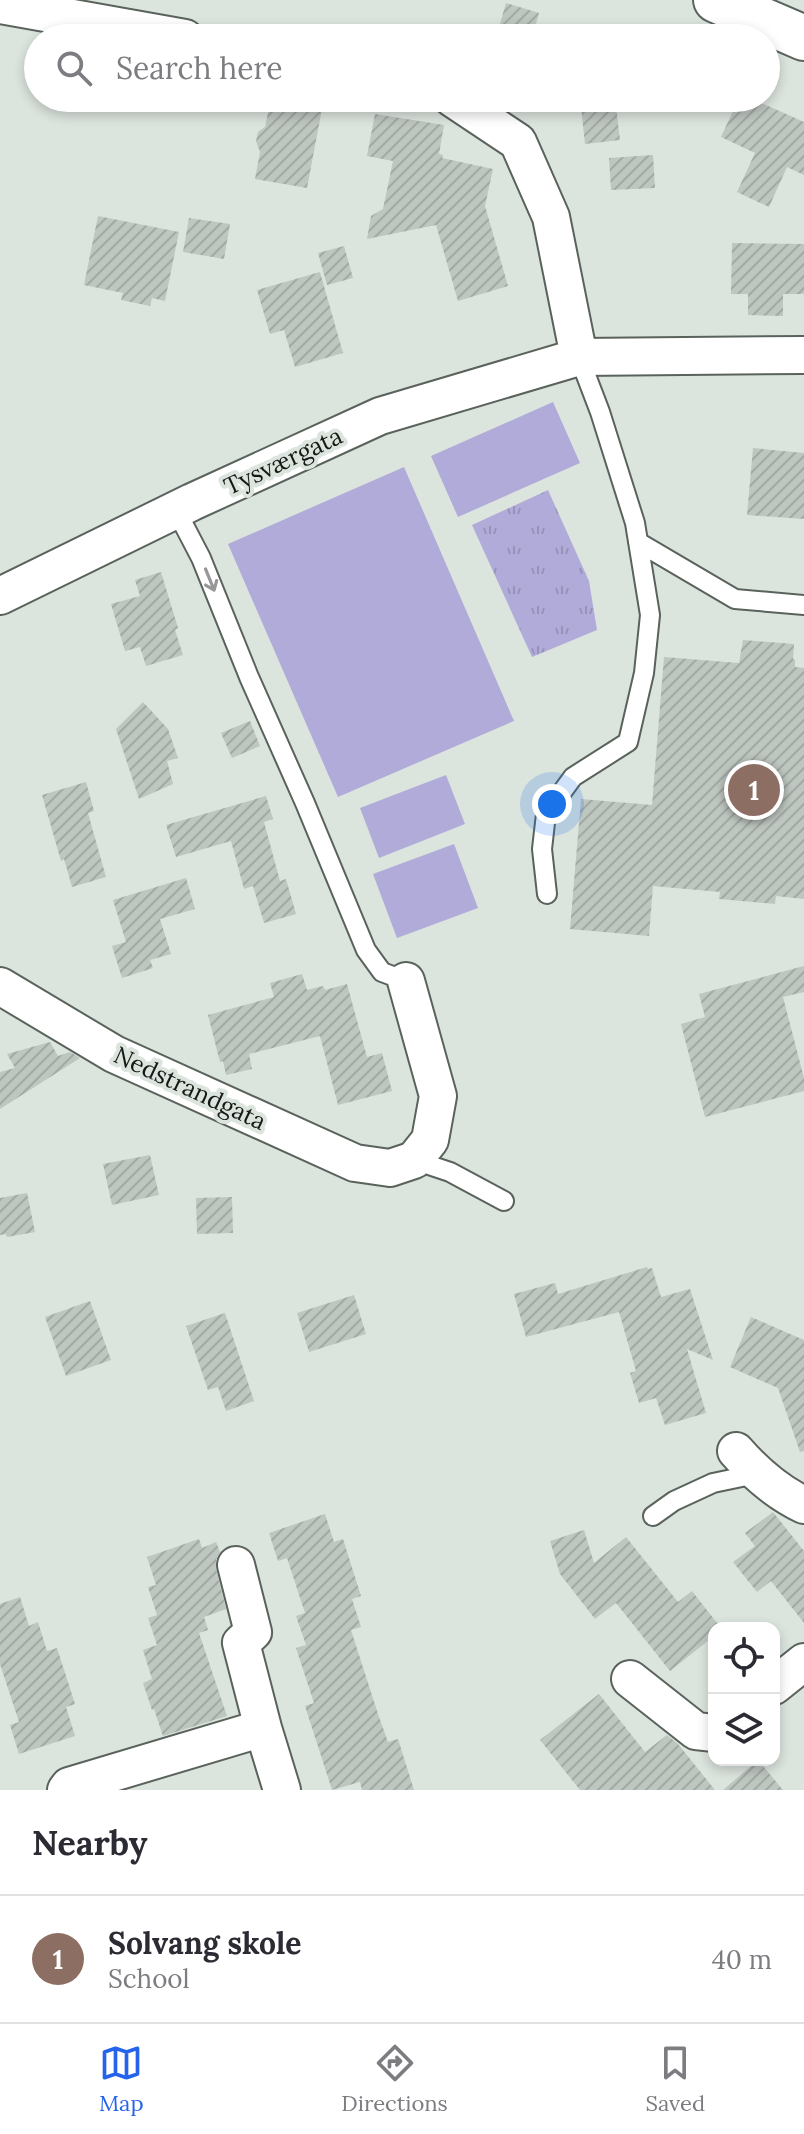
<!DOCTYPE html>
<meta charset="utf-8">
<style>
body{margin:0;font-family:Lora,serif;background:#f2f2f3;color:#2b2b33}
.controls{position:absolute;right:24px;bottom:24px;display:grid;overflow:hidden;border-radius:16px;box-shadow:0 4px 12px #0003}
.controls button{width:72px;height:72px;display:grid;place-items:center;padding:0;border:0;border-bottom:2px solid #e1e1e2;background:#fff;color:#2b2b33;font:40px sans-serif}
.you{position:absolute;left:552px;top:804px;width:28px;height:28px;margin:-20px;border:6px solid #fff;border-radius:50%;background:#1a73e8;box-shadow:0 0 0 12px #1a73e833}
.badge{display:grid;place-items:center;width:52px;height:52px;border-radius:50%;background:#2563eb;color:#fff;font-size:26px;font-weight:700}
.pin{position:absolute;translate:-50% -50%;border:4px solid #fff;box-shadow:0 2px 8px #0006}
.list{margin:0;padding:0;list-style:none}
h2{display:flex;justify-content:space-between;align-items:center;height:104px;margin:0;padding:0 32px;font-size:34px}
h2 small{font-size:26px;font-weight:400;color:#7c7c81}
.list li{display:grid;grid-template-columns:52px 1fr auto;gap:24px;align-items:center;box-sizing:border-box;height:128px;padding:0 32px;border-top:2px solid #e1e1e2}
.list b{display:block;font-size:30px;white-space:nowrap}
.list p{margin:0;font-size:26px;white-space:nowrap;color:#7c7c81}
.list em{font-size:26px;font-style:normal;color:#7c7c81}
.icon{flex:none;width:44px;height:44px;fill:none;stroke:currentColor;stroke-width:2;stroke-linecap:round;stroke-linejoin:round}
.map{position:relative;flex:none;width:804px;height:1790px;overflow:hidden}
.search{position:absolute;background:#fff;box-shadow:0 4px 12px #0003;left:24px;right:24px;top:24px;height:88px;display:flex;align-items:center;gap:20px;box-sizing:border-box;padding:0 28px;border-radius:44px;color:#7c7c81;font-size:30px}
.sheet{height:232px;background:#fff}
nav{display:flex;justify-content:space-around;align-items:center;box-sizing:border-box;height:112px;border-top:2px solid #e1e1e2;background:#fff;font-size:22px;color:#7c7c81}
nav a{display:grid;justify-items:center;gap:4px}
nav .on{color:#2563eb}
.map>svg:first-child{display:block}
</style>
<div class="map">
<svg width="804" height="1790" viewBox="0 0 804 1790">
<defs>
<pattern id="park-tufts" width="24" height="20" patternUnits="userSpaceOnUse" patternTransform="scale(2)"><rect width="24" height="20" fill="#b1abd9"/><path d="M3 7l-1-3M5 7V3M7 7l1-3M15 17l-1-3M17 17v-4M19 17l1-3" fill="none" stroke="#9892ba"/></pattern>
<pattern id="building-hatch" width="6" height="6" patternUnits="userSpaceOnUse" patternTransform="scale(2)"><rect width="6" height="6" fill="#bec6c0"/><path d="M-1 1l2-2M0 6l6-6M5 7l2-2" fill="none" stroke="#a3a9a4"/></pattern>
</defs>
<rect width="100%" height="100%" fill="#dce4de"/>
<path fill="url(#park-tufts)" d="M 548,490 L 589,581 L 597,630 L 532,657 L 472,525 Z"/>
<path fill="#b1abd9" d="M 553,402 L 580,463 L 458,517 L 431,456 Z
M 404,467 L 514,721 L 338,797 L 228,544 Z
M 446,775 L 465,824 L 379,858 L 360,808 Z
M 454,844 L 478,908 L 397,938 L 373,874 Z"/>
<path fill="url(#building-hatch)" d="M 506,3 L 539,13 L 532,38 L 496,38 Z
M 580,98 L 615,98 L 620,140 L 585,144 Z
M 739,98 L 750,98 L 804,122 L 804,175 L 787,167 L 769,207 L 737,192 L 755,153 L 721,137 Z
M 271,99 L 322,109 L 307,188 L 255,179 L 260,152 L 256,141 L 258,132 L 265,127 Z
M 375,114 L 444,125 L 439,154 L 443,155 L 442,158 L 493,169 L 485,206 L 508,286 L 458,301 L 436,225 L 367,239 L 371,216 L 383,209 L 393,161 L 367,156 Z
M 653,155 L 655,188 L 611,190 L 609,158 Z
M 98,216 L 179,232 L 165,301 L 152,298 L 150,306 L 121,300 L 123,293 L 84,285 Z
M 189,218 L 230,224 L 224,259 L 183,252 Z
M 732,243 L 804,244 L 804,294 L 783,294 L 783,316 L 748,315 L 748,294 L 731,294 Z
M 344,246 L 353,278 L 327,285 L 318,253 Z
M 320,272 L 343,353 L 295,367 L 284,330 L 270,334 L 257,290 Z
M 753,448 L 804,453 L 804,519 L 747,515 Z
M 161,572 L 178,628 L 175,630 L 183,655 L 146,666 L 140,647 L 125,651 L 111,604 L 140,596 L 135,580 Z
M 743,640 L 794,644 L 793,659 L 795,660 L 795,667 L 804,668 L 804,899 L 776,896 L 775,904 L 719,899 L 720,892 L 653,886 L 649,936 L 570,929 L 581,799 L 652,805 L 664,657 L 739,663 Z
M 143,702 L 168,729 L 178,758 L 167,761 L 173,784 L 139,799 L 116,729 Z
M 250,721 L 260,746 L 232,758 L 221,733 Z
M 86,782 L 94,811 L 88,813 L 106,877 L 72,887 L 64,859 L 61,861 L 42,795 Z
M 266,796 L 273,819 L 264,822 L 280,881 L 286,879 L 296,914 L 264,923 L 253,886 L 244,889 L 231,841 L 176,857 L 166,825 Z
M 186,878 L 195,909 L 160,919 L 171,954 L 150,960 L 153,968 L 122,978 L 112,946 L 126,942 L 113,900 Z
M 804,966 L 804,992 L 783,997 L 804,1078 L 804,1091 L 705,1117 L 681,1024 L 705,1017 L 699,994 Z
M 302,974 L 307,990 L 323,986 L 325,990 L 347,984 L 367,1057 L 382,1053 L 392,1091 L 338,1105 L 320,1036 L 249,1054 L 252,1069 L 226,1075 L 223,1061 L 220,1062 L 208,1015 L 274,997 L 270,983 Z
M 50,1042 L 58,1056 L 70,1052 L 80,1058 L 0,1109 L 0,1072 L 15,1068 L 7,1054 Z
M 150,1155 L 159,1195 L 112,1205 L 103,1164 Z
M 27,1193 L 35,1232 L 7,1237 L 6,1234 L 0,1235 L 0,1198 Z
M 232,1197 L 233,1233 L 197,1234 L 196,1198 Z
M 647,1267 L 648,1269 L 652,1268 L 661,1297 L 690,1289 L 713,1360 L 687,1349 L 706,1413 L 665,1425 L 656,1398 L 639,1403 L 630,1373 L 636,1371 L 619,1312 L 526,1337 L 514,1294 L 555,1283 L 558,1294 Z
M 354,1295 L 366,1334 L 309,1352 L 297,1313 Z
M 90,1301 L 111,1360 L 66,1376 L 45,1317 Z
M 225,1313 L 254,1401 L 226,1411 L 218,1387 L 208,1390 L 186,1326 Z
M 751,1317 L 804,1340 L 804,1451 L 800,1452 L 778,1388 L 730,1367 Z
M 773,1512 L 804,1551 L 804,1623 L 771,1581 L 757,1592 L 733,1562 L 755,1546 L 745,1533 Z
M 325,1514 L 334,1542 L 343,1539 L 361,1596 L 352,1599 L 361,1627 L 351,1630 L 378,1714 L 388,1742 L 398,1739 L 414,1790 L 362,1790 L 360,1782 L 332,1790 L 305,1706 L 314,1703 L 296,1648 L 306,1645 L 296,1616 L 305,1613 L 287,1558 L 278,1561 L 269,1533 Z
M 584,1530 L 594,1563 L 626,1537 L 678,1602 L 692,1591 L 721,1628 L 714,1628 L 714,1636 L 670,1671 L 616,1603 L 595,1619 L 560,1574 L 550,1541 Z
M 199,1539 L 202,1548 L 216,1542 L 220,1552 L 216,1560 L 216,1569 L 226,1609 L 204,1617 L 208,1630 L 199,1633 L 227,1716 L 163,1736 L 154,1709 L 152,1710 L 143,1683 L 152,1679 L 143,1650 L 157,1645 L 148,1618 L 157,1615 L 148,1587 L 156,1585 L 147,1557 Z
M 20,1597 L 29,1626 L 38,1622 L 47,1651 L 57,1648 L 75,1704 L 66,1707 L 75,1736 L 19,1754 L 10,1725 L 19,1722 L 0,1664 L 0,1604 Z
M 599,1694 L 645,1752 L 667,1735 L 678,1744 L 715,1790 L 580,1790 L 540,1740 Z
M 758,1760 L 783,1790 L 723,1790 Z"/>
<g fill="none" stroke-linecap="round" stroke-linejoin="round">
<g stroke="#5a625c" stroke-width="22">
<path id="service" d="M 176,510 L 201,558 L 249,677 L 305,803 L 366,950 L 382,972 L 406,981
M 638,542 L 735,599 L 804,605
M 547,894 L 542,849 L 546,814 L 573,777 L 628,742 L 644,673 L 650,615 L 635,523 L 600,412 L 579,357
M 414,1160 L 450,1172 L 504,1201
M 653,1516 L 674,1501 L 713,1483 L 756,1474"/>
</g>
<g stroke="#5a625c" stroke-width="40">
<path id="minor" d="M 0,5 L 185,38
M 452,98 L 518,142 L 551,217 L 579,357
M 0,596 L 192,502 L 380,416 L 579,357 L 804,355
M 0,986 L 114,1054 L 355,1163 L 390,1168 L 414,1160 L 430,1140 L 438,1096 L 406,981
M 736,1451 C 756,1474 777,1492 804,1505
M 236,1565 L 253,1632 L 241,1643 L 263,1728
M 630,1679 L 696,1731 L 714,1733
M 774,1686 L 804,1662
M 66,1790 L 69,1786 L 263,1728 L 282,1790"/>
</g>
<g stroke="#5a625c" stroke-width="48">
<path id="secondary" d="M 716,0 L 804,38"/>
</g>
<use href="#service" stroke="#fff" stroke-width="18"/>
<use href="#minor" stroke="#fff" stroke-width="36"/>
<use href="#secondary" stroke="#fff" stroke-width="44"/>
</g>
<defs><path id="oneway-shaft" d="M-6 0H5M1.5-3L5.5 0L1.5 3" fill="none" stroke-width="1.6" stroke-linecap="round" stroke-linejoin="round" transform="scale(2)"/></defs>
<use stroke="#969796" href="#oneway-shaft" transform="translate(210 580) rotate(68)"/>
<g text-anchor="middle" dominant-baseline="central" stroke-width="8" stroke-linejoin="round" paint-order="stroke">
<g font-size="24" fill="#161816" stroke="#dce4de">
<text transform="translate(283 461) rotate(-25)">Tysværgata</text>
<text transform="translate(190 1088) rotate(25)">Nedstrandgata</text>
</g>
</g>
</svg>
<div class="controls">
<button><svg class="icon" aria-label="locate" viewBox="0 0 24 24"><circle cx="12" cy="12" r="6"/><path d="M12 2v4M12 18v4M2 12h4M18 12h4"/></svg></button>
<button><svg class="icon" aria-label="layers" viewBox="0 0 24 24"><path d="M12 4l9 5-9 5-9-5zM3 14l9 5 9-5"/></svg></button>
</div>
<div class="you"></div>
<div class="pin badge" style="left:754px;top:790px;background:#8d6e63">1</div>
<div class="search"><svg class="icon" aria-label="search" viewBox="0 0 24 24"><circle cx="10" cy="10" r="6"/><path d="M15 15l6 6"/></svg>Search here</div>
</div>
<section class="sheet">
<h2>Nearby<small></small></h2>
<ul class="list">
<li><span class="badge" style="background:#8d6e63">1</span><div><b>Solvang skole</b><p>School</p></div><em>40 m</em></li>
</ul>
</section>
<nav>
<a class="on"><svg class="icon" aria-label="map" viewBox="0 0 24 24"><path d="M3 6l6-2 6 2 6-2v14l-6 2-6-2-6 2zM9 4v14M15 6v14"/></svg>Map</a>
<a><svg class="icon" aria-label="directions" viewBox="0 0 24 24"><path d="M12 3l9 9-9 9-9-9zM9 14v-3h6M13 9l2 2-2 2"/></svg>Directions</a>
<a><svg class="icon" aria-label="saved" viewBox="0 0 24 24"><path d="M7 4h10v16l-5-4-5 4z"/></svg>Saved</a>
</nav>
